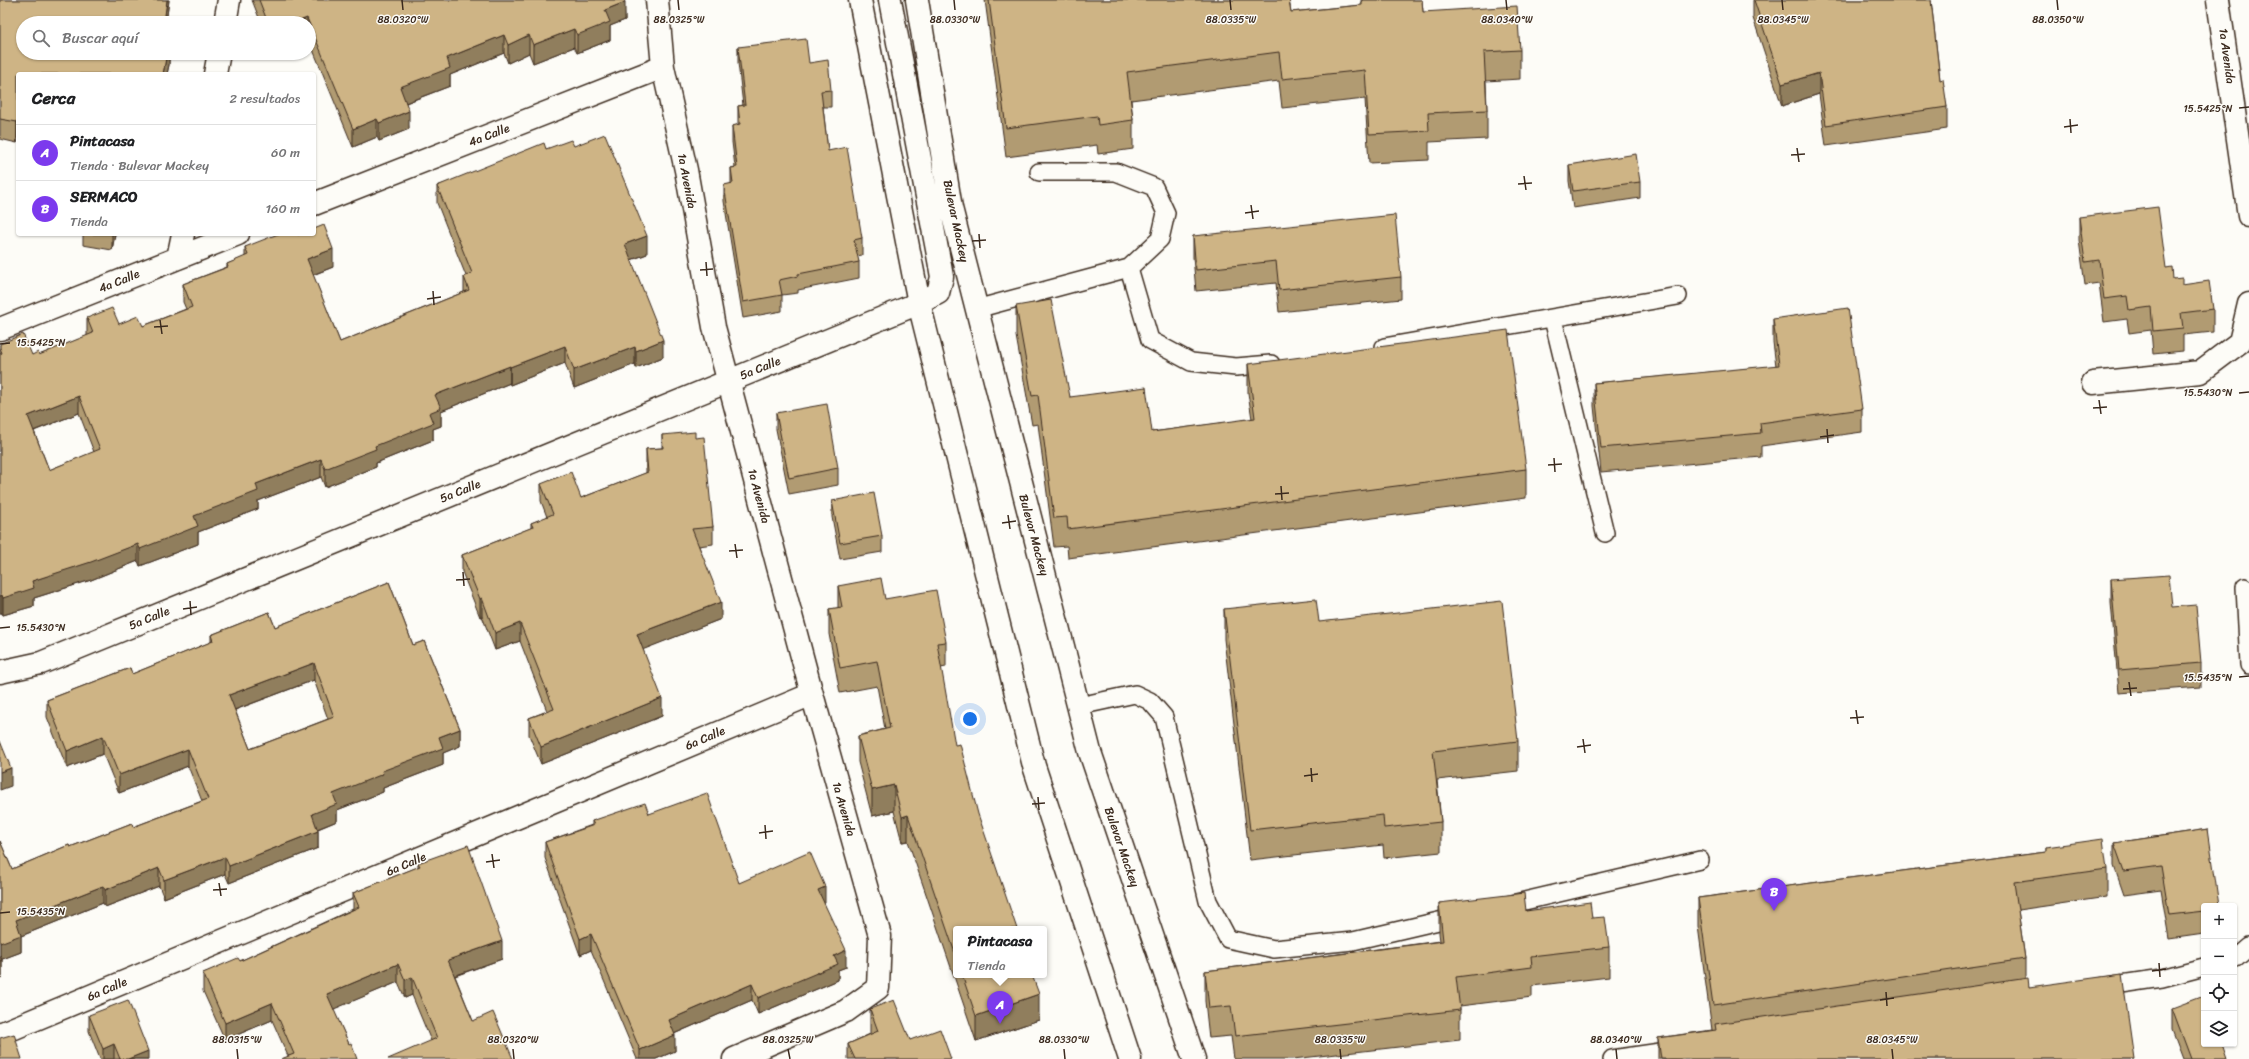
<!DOCTYPE html>
<html lang="es">
<meta charset="utf-8">
<style>
body{margin:0;font-family:Sriracha,sans-serif;background:#f2f2f2;color:#202124}
.controls{position:absolute;right:12px;bottom:12px;display:grid;overflow:hidden;border-radius:4px;box-shadow:0 1px 3px #0004}
.controls button{width:36px;height:36px;display:grid;place-items:center;padding:0;border:0;border-bottom:1px solid #e0e0e0;background:#fff;color:#202124;font:20px sans-serif}
.you{position:absolute;left:970px;top:719px;width:14px;height:14px;margin:-10px;border:3px solid #fff;border-radius:50%;background:#1a73e8;box-shadow:0 0 0 6px #1a73e833}
.badge{display:grid;place-items:center;width:26px;height:26px;border-radius:50%;background:#7c3aed;color:#fff;font-size:13px;font-weight:700}
.pin{position:absolute;translate:-50% -33px;filter:drop-shadow(0 1px 2px #0008)}
.pin::after{content:'';position:absolute;top:21px;width:14px;height:12px;background:inherit;clip-path:polygon(0 0,100% 0,50% 100%)}
.popup{position:absolute;left:953px;top:926px;width:94px;height:52px;box-sizing:border-box;display:grid;place-content:center;border-radius:4px;background:#fff;filter:drop-shadow(0 1px 3px #0005);font-size:13px;white-space:nowrap;color:#757577}
.popup b{font-size:15px;color:#202124}
.popup::after{content:'';position:absolute;left:50%;top:100%;margin-left:-8px;border:8px solid transparent;border-top-color:#fff}
.list{margin:0;padding:0;list-style:none}
h2{display:flex;justify-content:space-between;align-items:center;height:52px;margin:0;padding:0 16px;font-size:17px}
h2 small{font-size:13px;font-weight:400;color:#757577}
.list li{display:grid;grid-template-columns:26px 1fr auto;gap:12px;align-items:center;box-sizing:border-box;height:56px;padding:0 16px;border-top:1px solid #e0e0e0}
.list b{display:block;font-size:15px;white-space:nowrap}
.list p{margin:0;font-size:13px;white-space:nowrap;color:#757577}
.list em{font-size:13px;font-style:normal;color:#757577}
.icon{flex:none;width:22px;height:22px;fill:none;stroke:currentColor;stroke-width:2;stroke-linecap:round;stroke-linejoin:round}
.map{position:relative;flex:none;width:2249px;height:1059px;overflow:hidden}
.search{position:absolute;background:#fff;box-shadow:0 1px 3px #0004;left:16px;top:16px;width:300px;height:44px;display:flex;align-items:center;gap:10px;box-sizing:border-box;padding:0 14px;border-radius:22px;color:#757577;font-size:15px}
.panel{position:absolute;background:#fff;box-shadow:0 1px 3px #0004;left:16px;top:72px;width:300px;height:164px;border-radius:4px}
.map>svg:first-child{display:block}
</style>
<div class="map">
<svg width="2249" height="1059" viewBox="0 0 2249 1059">
<rect width="100%" height="100%" fill="#fdfcf7"/>
<filter id="ink" filterUnits="userSpaceOnUse"><feTurbulence type="fractalNoise" baseFrequency=".025" numOctaves="2"/><feDisplacementMap in="SourceGraphic" scale="8" xChannelSelector="R" yChannelSelector="G"/><feConvolveMatrix kernelMatrix="1 2 1 2 8 2 1 2 1" color-interpolation-filters="sRGB"/></filter>
<g filter="url(#ink)">
<g fill="none" stroke-linecap="round" stroke-linejoin="round">
<g stroke="#3b2a1e" stroke-width="20">
<path id="lane" d="M 1129,268 L 1150,340 L 1191,362 L 1236,367 L 1271,364
M 976,309 L 1129,268 L 1160,239 L 1166,213 L 1154,187 L 1116,172 L 1039,172
M 1553,319 L 1605,533
M 1384,347 L 1678,296
M 2245,587 L 2249,665
M 1079,706 L 1135,694 L 1150,701 L 1164,717 L 1208,901 L 1228,939 L 1274,949 L 1353,941 L 1460,916
M 1503,906 L 1700,860
M 2234,959 L 2249,946
M 2101,987 L 2162,978 L 2204,967
M 1612,1059 L 1681,1049"/>
</g>
<g stroke="#3b2a1e" stroke-width="25">
<path id="street" d="M 657,0 L 663,67 L 686,170 L 714,327 L 812,694 L 880,936 L 878,988 L 846,1011 L 734,1059
M 2218,0 L 2249,216
M 225,23 L 229,0
M 215,74 L 219,53
M 314,204 L 663,67
M 178,258 L 183,234
M 0,329 L 238,234
M 2093,383 L 2200,372 L 2240,342 L 2249,304
M 0,1034 L 812,694"/>
</g>
<g stroke="#3b2a1e" stroke-width="25">
<path id="secondary" d="M 860,0 L 919,303 L 1034,766 L 1130,1059
M 917,0 L 951,208 L 1090,752 L 1194,1059
M 0,672 L 41,663 L 919,303 L 938,293 L 942,277 L 939,260 L 890,0"/>
</g>
<use href="#lane" stroke="#fdfcf7" stroke-width="17"/>
<use href="#street" stroke="#fdfcf7" stroke-width="22"/>
<use href="#secondary" stroke="#fdfcf7" stroke-width="22"/>
</g>
<path fill="#b19b72" stroke="#3b2a1e" fill-rule="evenodd" d="M 0,0 L 169,0 L 166,23 L 23,23 L 169,53 L 169,65 L 167,74 L 18,74 L 17,143 L 0,139 Z
M 252,0 L 624,0 L 625,20 L 610,26 L 610,40 L 577,53 L 574,47 L 533,63 L 529,53 L 508,63 L 504,53 L 450,75 L 450,86 L 406,103 L 409,129 L 379,141 L 377,137 L 353,147 L 309,40 L 309,23 L 261,23 Z
M 985,0 L 1289,0 L 1291,12 L 1361,5 L 1361,0 L 1422,0 L 1423,12 L 1520,50 L 1520,79 L 1486,81 L 1487,110 L 1487,139 L 1429,142 L 1429,160 L 1369,163 L 1365,99 L 1282,108 L 1279,81 L 1131,100 L 1133,120 L 1133,149 L 1098,154 L 1097,145 L 1006,157 Z
M 1753,0 L 1931,0 L 1940,80 L 1947,107 L 1947,129 L 1826,146 L 1819,94 L 1782,106 L 1753,18 Z
M 738,47 L 809,63 L 831,90 L 831,107 L 823,107 L 828,151 L 862,238 L 862,255 L 857,256 L 859,262 L 859,278 L 798,290 L 798,293 L 782,295 L 782,311 L 743,318 L 724,201 L 724,185 L 731,184 L 731,168 L 735,167 L 732,142 L 732,126 L 738,125 L 738,106 L 743,105 L 738,63 Z
M 574,146 L 647,254 L 631,260 L 663,357 L 636,368 L 635,364 L 574,388 L 565,363 L 510,385 L 510,383 L 441,411 L 441,426 L 433,429 L 433,440 L 376,463 L 376,467 L 325,487 L 321,477 L 258,501 L 258,509 L 198,532 L 198,544 L 140,566 L 138,561 L 91,580 L 34,598 L 34,606 L 3,615 L 2,613 L 0,613 L 0,344 L 32,355 L 39,355 L 87,336 L 87,318 L 119,324 L 143,326 L 186,309 L 183,302 L 183,284 L 227,267 L 227,264 L 245,257 L 245,247 L 298,235 L 333,267 L 313,275 L 340,342 L 464,292 L 464,277 L 466,276 L 437,203 L 437,186 L 546,149 ZM 79,413 L 94,452 L 49,470 L 34,431 Z
M 1569,165 L 1640,182 L 1640,198 L 1573,208 L 1569,181 Z
M 2079,217 L 2173,279 L 2182,285 L 2213,309 L 2213,332 L 2183,335 L 2183,351 L 2153,354 L 2151,330 L 2129,333 L 2127,319 L 2104,322 L 2099,283 L 2085,285 L 2079,240 Z
M 83,234 L 115,234 L 112,250 L 83,245 Z
M 1193,236 L 1401,277 L 1401,299 L 1279,312 L 1276,283 L 1196,291 L 1193,257 Z
M 1016,306 L 1070,397 L 1152,432 L 1252,419 L 1248,393 L 1248,364 L 1526,469 L 1526,498 L 1068,558 L 1067,546 L 1054,547 L 1038,424 L 1032,425 L 1016,336 Z
M 1773,319 L 1862,409 L 1862,432 L 1761,446 L 1761,457 L 1601,472 L 1594,406 L 1594,383 L 1776,366 L 1773,342 Z
M 776,413 L 838,468 L 838,485 L 789,494 L 776,429 Z
M 662,435 L 695,438 L 713,527 L 713,544 L 699,546 L 721,619 L 643,649 L 662,716 L 541,764 L 529,735 L 529,718 L 547,711 L 520,641 L 495,650 L 482,616 L 480,617 L 462,572 L 462,555 L 531,528 L 531,523 L 547,517 L 541,501 L 541,484 L 581,498 L 646,473 L 646,449 L 662,448 Z
M 832,501 L 882,536 L 882,552 L 840,559 L 832,517 Z
M 2111,579 L 2172,607 L 2201,663 L 2201,687 L 2119,693 L 2111,603 Z
M 389,582 L 413,645 L 424,641 L 460,729 L 460,746 L 443,753 L 443,765 L 383,788 L 383,792 L 337,810 L 337,821 L 318,829 L 318,848 L 229,883 L 225,874 L 164,898 L 159,886 L 105,907 L 103,903 L 21,936 L 21,952 L 2,959 L 2,977 L 0,978 L 0,841 L 12,869 L 69,845 L 70,847 L 132,823 L 133,827 L 202,801 L 188,766 L 119,793 L 103,754 L 67,768 L 47,717 L 47,700 L 130,668 L 132,674 L 211,642 L 211,635 L 269,612 L 275,627 ZM 314,680 L 328,719 L 250,749 L 235,710 Z
M 838,586 L 885,599 L 946,642 L 946,667 L 941,668 L 956,929 L 956,975 L 1032,975 L 1039,1020 L 976,1041 L 908,841 L 902,842 L 894,811 L 872,816 L 858,762 L 858,736 L 885,729 L 877,686 L 840,693 L 829,634 L 829,609 L 838,608 Z
M 1224,609 L 1319,622 L 1518,741 L 1518,771 L 1437,780 L 1441,822 L 1441,852 L 1384,858 L 1383,845 L 1250,860 L 1224,639 Z
M 649,814 L 739,883 L 825,903 L 824,903 L 846,967 L 838,970 L 838,980 L 758,1014 L 752,1000 L 674,1034 L 675,1051 L 656,1059 L 637,1059 L 591,950 L 580,955 L 545,858 L 545,842 L 592,825 L 592,821 Z
M 2208,829 L 2204,906 L 2204,934 L 2169,939 L 2161,890 L 2124,895 L 2114,866 L 2114,843 Z
M 2046,847 L 2107,869 L 2107,897 L 2018,910 L 2025,959 L 2025,978 L 2029,987 L 2134,1059 L 1658,1059 L 1658,1038 L 1712,1030 L 1698,926 L 1698,898 L 2046,852 Z
M 418,863 L 502,959 L 455,976 L 473,1021 L 431,1041 L 412,995 L 405,998 L 398,982 L 333,1009 L 349,1044 L 288,1056 L 272,1020 L 225,1040 L 203,991 L 203,973 L 240,961 L 353,909 L 353,893 L 418,867 Z
M 1439,903 L 1526,911 L 1592,918 L 1609,947 L 1609,977 L 1532,986 L 1532,997 L 1460,1006 L 1460,1040 L 1293,1059 L 1234,1059 L 1231,1036 L 1209,1038 L 1205,1001 L 1205,971 L 1440,941 L 1439,933 Z
M 2172,1008 L 2226,1059 L 2183,1059 L 2172,1030 Z
M 870,1009 L 910,1040 L 951,1059 L 848,1059 L 848,1044 L 870,1034 Z
M 89,1015 L 148,1059 L 100,1059 L 89,1031 Z"/>
<path fill="#907e5d" stroke="#3b2a1e" d="M 167,0 L 169,0 L 166,23 L 164,23 Z
M 625,2 L 625,20 L 610,26 L 610,40 L 577,53 L 577,35 L 605,10 Z
M 307,18 L 307,23 L 294,23 Z
M 574,29 L 574,47 L 533,63 L 533,45 Z
M 504,35 L 504,53 L 450,75 L 450,86 L 400,105 L 400,87 L 447,58 Z
M 529,35 L 529,53 L 508,63 L 508,45 Z
M 167,53 L 169,53 L 169,65 L 167,74 L 163,74 Z
M 1819,73 L 1819,94 L 1782,106 L 1782,84 Z
M 409,111 L 409,129 L 379,141 L 379,123 Z
M 18,117 L 18,137 L 17,143 L 17,122 Z
M 377,119 L 377,137 L 353,147 L 353,129 Z
M 112,234 L 115,234 L 112,250 Z
M 647,236 L 647,254 L 625,262 L 625,244 Z
M 333,249 L 333,267 L 307,277 L 307,259 Z
M 663,340 L 663,357 L 636,368 L 636,351 Z
M 565,346 L 565,363 L 510,385 L 510,367 Z
M 635,347 L 635,364 L 574,388 L 574,370 Z
M 510,366 L 510,383 L 441,411 L 441,426 L 433,429 L 433,440 L 376,463 L 376,467 L 325,487 L 325,469 L 375,446 L 429,413 L 435,395 Z
M 79,396 L 79,413 L 28,433 L 28,416 Z
M 321,459 L 321,477 L 258,501 L 258,509 L 198,532 L 198,544 L 140,566 L 140,549 L 194,516 L 256,484 Z
M 138,544 L 138,561 L 91,580 L 34,598 L 34,606 L 3,615 L 3,598 L 32,581 Z
M 2,595 L 2,613 L 0,613 L 0,596 Z
M 482,598 L 482,616 L 480,617 L 480,599 Z
M 721,602 L 721,619 L 637,652 L 637,634 Z
M 520,623 L 520,641 L 495,650 L 495,633 Z
M 314,663 L 314,680 L 229,712 L 229,695 Z
M 662,698 L 662,716 L 541,764 L 541,747 Z
M 460,729 L 460,746 L 443,753 L 443,765 L 383,788 L 383,792 L 337,810 L 337,821 L 312,831 L 312,814 L 333,794 L 382,771 L 439,737 Z
M 103,736 L 103,754 L 67,768 L 67,751 Z
M 188,749 L 188,766 L 119,793 L 119,775 Z
M 11,768 L 11,786 L 0,790 L 0,772 Z
M 894,785 L 894,811 L 872,816 L 872,790 Z
M 908,815 L 908,841 L 902,842 L 902,817 Z
M 318,831 L 318,848 L 229,883 L 229,866 Z
M 225,857 L 225,874 L 164,898 L 164,880 Z
M 159,868 L 159,886 L 105,907 L 105,890 Z
M 103,886 L 103,903 L 21,936 L 21,952 L 0,960 L 0,943 L 16,920 Z
M 825,887 L 825,903 L 818,906 L 818,890 Z
M 591,934 L 591,950 L 580,955 L 580,939 Z
M 502,941 L 502,959 L 448,978 L 448,960 Z
M 846,950 L 846,967 L 838,970 L 838,980 L 758,1014 L 758,998 L 834,956 Z
M 2,960 L 2,977 L 0,978 L 0,961 Z
M 398,964 L 398,982 L 327,1012 L 327,994 Z
M 412,977 L 412,995 L 405,998 L 405,980 Z
M 752,984 L 752,1000 L 669,1036 L 669,1020 Z
M 1039,994 L 1039,1020 L 976,1041 L 976,1016 Z
M 272,1003 L 272,1020 L 225,1040 L 225,1023 Z
M 675,1035 L 675,1051 L 656,1059 L 640,1059 L 640,1050 Z
M 114,1044 L 114,1059 L 103,1059 L 103,1049 Z
M 148,1051 L 148,1059 L 128,1059 Z"/>
<path fill="#ceb485" stroke="#3b2a1e" fill-rule="evenodd" d="M 0,0 L 167,0 L 164,23 L 23,23 L 23,53 L 167,53 L 163,74 L 18,74 L 18,117 L 17,122 L 0,119 Z
M 259,0 L 624,0 L 625,2 L 605,10 L 610,22 L 577,35 L 574,29 L 533,45 L 529,35 L 508,45 L 504,35 L 447,58 L 450,68 L 400,87 L 409,111 L 379,123 L 377,119 L 353,129 L 307,18 L 294,23 L 268,23 Z
M 989,0 L 1289,0 L 1291,12 L 1362,5 L 1362,0 L 1422,0 L 1423,12 L 1517,6 L 1520,50 L 1484,52 L 1487,110 L 1428,113 L 1429,131 L 1369,134 L 1365,70 L 1282,79 L 1279,52 L 1127,72 L 1133,120 L 1098,125 L 1097,116 L 1006,128 Z
M 1754,0 L 1931,0 L 1940,80 L 1943,79 L 1947,107 L 1826,125 L 1819,73 L 1782,84 Z
M 806,39 L 809,63 L 828,60 L 831,90 L 821,91 L 828,151 L 847,147 L 862,238 L 854,240 L 859,262 L 798,274 L 798,276 L 779,280 L 782,295 L 743,302 L 724,185 L 733,183 L 731,168 L 737,167 L 732,126 L 740,124 L 738,106 L 745,105 L 738,47 Z
M 605,134 L 647,236 L 625,244 L 663,340 L 636,351 L 635,347 L 574,370 L 565,346 L 510,367 L 510,366 L 435,395 L 441,408 L 429,413 L 433,423 L 375,446 L 376,449 L 325,469 L 321,459 L 256,484 L 258,491 L 194,516 L 198,526 L 140,549 L 138,544 L 91,562 L 32,581 L 34,588 L 3,598 L 2,595 L 0,596 L 0,354 L 2,353 L 0,348 L 0,344 L 23,334 L 32,355 L 38,352 L 39,355 L 93,333 L 87,318 L 112,308 L 119,324 L 138,316 L 143,326 L 192,307 L 183,284 L 228,267 L 227,264 L 248,255 L 245,247 L 278,234 L 297,234 L 298,235 L 301,234 L 314,234 L 314,229 L 324,225 L 333,249 L 307,259 L 340,342 L 469,290 L 464,277 L 472,273 L 437,186 L 544,143 L 546,149 L 571,140 L 574,146 ZM 79,396 L 100,449 L 49,470 L 28,416 Z
M 1636,154 L 1640,182 L 1573,191 L 1569,165 Z
M 2158,207 L 2166,268 L 2172,267 L 2173,279 L 2182,278 L 2182,285 L 2209,281 L 2213,309 L 2181,313 L 2183,328 L 2153,331 L 2151,307 L 2129,310 L 2127,296 L 2104,299 L 2099,260 L 2085,262 L 2079,217 Z
M 1395,215 L 1401,277 L 1279,290 L 1276,261 L 1196,270 L 1193,236 Z
M 1051,300 L 1070,397 L 1146,387 L 1152,432 L 1255,418 L 1248,364 L 1508,330 L 1526,469 L 1068,529 L 1067,517 L 1054,518 L 1038,395 L 1032,396 L 1016,306 Z
M 1848,308 L 1862,409 L 1760,423 L 1761,433 L 1601,448 L 1594,383 L 1779,365 L 1773,319 Z
M 827,404 L 838,468 L 789,478 L 776,413 Z
M 695,432 L 695,438 L 704,437 L 713,527 L 692,529 L 721,602 L 637,634 L 662,698 L 541,747 L 529,718 L 554,709 L 520,623 L 495,633 L 482,598 L 480,599 L 462,555 L 533,527 L 531,523 L 553,514 L 541,484 L 571,472 L 581,498 L 648,472 L 646,449 L 663,448 L 662,435 Z
M 874,493 L 882,536 L 840,543 L 832,501 Z
M 2169,575 L 2172,607 L 2196,605 L 2201,663 L 2119,670 L 2111,579 Z
M 881,578 L 885,599 L 936,590 L 946,642 L 937,643 L 955,745 L 960,744 L 978,814 L 1017,929 L 956,929 L 956,956 L 908,815 L 902,817 L 894,785 L 872,790 L 858,736 L 890,728 L 877,661 L 840,668 L 829,609 L 842,607 L 838,586 Z
M 389,582 L 413,645 L 424,641 L 460,729 L 439,737 L 443,748 L 382,771 L 383,774 L 333,794 L 337,804 L 312,814 L 318,831 L 229,866 L 225,857 L 164,880 L 159,868 L 105,890 L 103,886 L 16,920 L 21,935 L 0,943 L 0,841 L 12,869 L 69,845 L 70,847 L 132,823 L 133,827 L 208,799 L 188,749 L 119,775 L 103,736 L 67,751 L 47,700 L 130,668 L 132,674 L 213,641 L 211,635 L 269,612 L 275,627 ZM 314,663 L 334,717 L 250,749 L 229,695 Z
M 1316,599 L 1319,622 L 1502,601 L 1518,741 L 1433,751 L 1441,822 L 1384,828 L 1383,815 L 1250,830 L 1224,609 Z
M 0,741 L 11,768 L 0,772 Z
M 707,793 L 739,883 L 810,852 L 825,887 L 818,890 L 846,950 L 834,956 L 838,964 L 758,998 L 752,984 L 669,1020 L 675,1035 L 640,1050 L 591,934 L 580,939 L 545,842 L 594,825 L 592,821 L 645,803 L 649,814 Z
M 2208,829 L 2219,906 L 2204,906 L 2204,911 L 2169,915 L 2161,866 L 2124,871 L 2114,843 Z
M 2103,839 L 2107,869 L 2014,882 L 2025,959 L 1713,1005 L 1698,898 L 2046,852 L 2046,847 Z
M 468,845 L 502,941 L 448,960 L 473,1021 L 493,1012 L 513,1059 L 388,1059 L 437,1038 L 412,977 L 405,980 L 398,964 L 327,994 L 349,1044 L 351,1043 L 357,1059 L 281,1059 L 294,1054 L 272,1003 L 225,1023 L 203,973 L 238,958 L 240,961 L 359,907 L 353,893 L 420,866 L 418,863 Z
M 1524,893 L 1526,911 L 1590,902 L 1592,918 L 1605,917 L 1609,947 L 1531,956 L 1532,967 L 1456,977 L 1460,1010 L 1235,1036 L 1231,1006 L 1209,1008 L 1205,971 L 1443,941 L 1439,903 Z
M 0,955 L 2,960 L 0,961 Z
M 2122,974 L 2134,1059 L 1661,1059 L 1658,1038 L 1716,1030 L 1715,1024 L 2028,978 L 2029,987 Z
M 962,975 L 1032,975 L 1039,994 L 976,1016 Z
M 2204,996 L 2204,1044 L 2221,1044 L 2226,1059 L 2191,1059 L 2172,1008 Z
M 128,1000 L 148,1051 L 128,1059 L 120,1059 L 114,1044 L 103,1049 L 89,1015 Z
M 894,1000 L 910,1040 L 940,1029 L 951,1059 L 855,1059 L 848,1044 L 878,1031 L 870,1009 Z
M 14,1034 L 22,1059 L 0,1059 L 0,1038 Z"/>
</g>
<path fill="none" stroke="#3b2a1e" stroke-width="1.5" d="M 402,0 L 403,10M 678,0 L 679,10M 954,0 L 955,10M 1230,0 L 1231,10M 1506,0 L 1507,10M 1782,0 L 1783,10M 2057,0 L 2058,10M 2239,108 L 2249,107M 2070,119 L 2071,133M 2064,127 L 2078,125M 1797,148 L 1799,162M 1791,155 L 1805,154M 1524,176 L 1526,190M 1518,184 L 1532,183M 1251,205 L 1253,219M 1245,213 L 1259,211M 979,234 L 980,248M 972,241 L 986,240M 706,262 L 707,276M 700,270 L 713,269M 433,291 L 434,305M 427,299 L 441,297M 160,320 L 162,334M 154,327 L 168,326M 0,344 L 10,343M 2239,393 L 2249,392M 2099,400 L 2101,414M 2093,408 L 2107,407M 1827,429 L 1828,443M 1820,437 L 1834,435M 1554,458 L 1555,472M 1548,465 L 1562,464M 1281,486 L 1282,500M 1275,494 L 1289,493M 1008,515 L 1010,529M 1002,523 L 1016,521M 735,544 L 737,558M 729,551 L 743,550M 463,572 L 464,586M 456,580 L 470,579M 190,601 L 191,615M 183,609 L 197,607M 0,628 L 10,627M 2239,677 L 2249,676M 2129,682 L 2131,696M 2123,689 L 2137,688M 1856,710 L 1858,724M 1850,718 L 1864,717M 1583,739 L 1585,753M 1577,747 L 1591,745M 1311,768 L 1312,782M 1304,776 L 1318,774M 1038,797 L 1039,810M 1032,804 L 1045,803M 765,825 L 766,839M 759,833 L 773,831M 492,854 L 494,868M 486,862 L 500,860M 219,883 L 221,896M 213,890 L 227,889M 0,913 L 10,912M 2159,963 L 2160,977M 2152,971 L 2166,969M 1886,992 L 1887,1006M 1880,1000 L 1894,998M 237,1049 L 238,1059M 513,1049 L 514,1059M 788,1049 L 790,1059M 1064,1049 L 1065,1059M 1340,1049 L 1341,1059M 1616,1049 L 1617,1059M 1892,1049 L 1893,1059"/>
<g text-anchor="middle" dominant-baseline="central" stroke-width="3" stroke-linejoin="round" paint-order="stroke">
<g font-size="12" fill="#3b2a1e" stroke="#fdfcf7">
<text transform="translate(2227 56) rotate(82)">1a Avenida</text>
<text transform="translate(489 135) rotate(-21)">4a Calle</text>
<text transform="translate(687 181) rotate(79)">1a Avenida</text>
<text transform="translate(956 221) rotate(78)">Bulevar Mackey</text>
<text transform="translate(119 281) rotate(-22)">4a Calle</text>
<text transform="translate(760 368) rotate(-22)">5a Calle</text>
<text transform="translate(460 491) rotate(-22)">5a Calle</text>
<text transform="translate(759 496) rotate(75)">1a Avenida</text>
<text transform="translate(1034 535) rotate(75)">Bulevar Mackey</text>
<text transform="translate(149 618) rotate(-22)">5a Calle</text>
<text transform="translate(705 738) rotate(-23)">6a Calle</text>
<text transform="translate(844 809) rotate(74)">1a Avenida</text>
<text transform="translate(1122 847) rotate(71)">Bulevar Mackey</text>
<text transform="translate(406 864) rotate(-23)">6a Calle</text>
<text transform="translate(107 989) rotate(-23)">6a Calle</text>
</g>
</g>
<g font-size="10" text-anchor="middle" fill="#3b2a1e" stroke="#fdfcf7" stroke-width="3" stroke-linejoin="round" paint-order="stroke">
<text x="403" y="23">88.0320°W</text>
<text x="679" y="23">88.0325°W</text>
<text x="955" y="23">88.0330°W</text>
<text x="1231" y="23">88.0335°W</text>
<text x="1507" y="23">88.0340°W</text>
<text x="1783" y="23">88.0345°W</text>
<text x="2058" y="23">88.0350°W</text>
<text x="2208" y="112">15.5425°N</text>
<text x="41" y="346">15.5425°N</text>
<text x="2208" y="396">15.5430°N</text>
<text x="41" y="631">15.5430°N</text>
<text x="2208" y="681">15.5435°N</text>
<text x="41" y="915">15.5435°N</text>
<text x="237" y="1043">88.0315°W</text>
<text x="513" y="1043">88.0320°W</text>
<text x="788" y="1043">88.0325°W</text>
<text x="1064" y="1043">88.0330°W</text>
<text x="1340" y="1043">88.0335°W</text>
<text x="1616" y="1043">88.0340°W</text>
<text x="1892" y="1043">88.0345°W</text>
</g>
</svg>
<div class="controls">
<button>+</button>
<button>−</button>
<button><svg class="icon" aria-label="locate" viewBox="0 0 24 24"><circle cx="12" cy="12" r="6"/><path d="M12 2v4M12 18v4M2 12h4M18 12h4"/></svg></button>
<button><svg class="icon" aria-label="layers" viewBox="0 0 24 24"><path d="M12 4l9 5-9 5-9-5zM3 14l9 5 9-5"/></svg></button>
</div>
<div class="you"></div>
<div class="pin badge" style="left:1000px;top:1024px">A</div>
<div class="popup"><b>Pintacasa</b>Tienda</div>
<div class="pin badge" style="left:1774px;top:911px">B</div>
<div class="search"><svg class="icon" aria-label="search" viewBox="0 0 24 24"><circle cx="10" cy="10" r="6"/><path d="M15 15l6 6"/></svg>Buscar aquí</div>
<section class="panel">
<h2>Cerca<small>2 resultados</small></h2>
<ul class="list">
<li><span class="badge">A</span><div><b>Pintacasa</b><p>Tienda · Bulevar Mackey</p></div><em>60 m</em></li>
<li><span class="badge">B</span><div><b>SERMACO</b><p>Tienda</p></div><em>160 m</em></li>
</ul>
</section>
</div>
